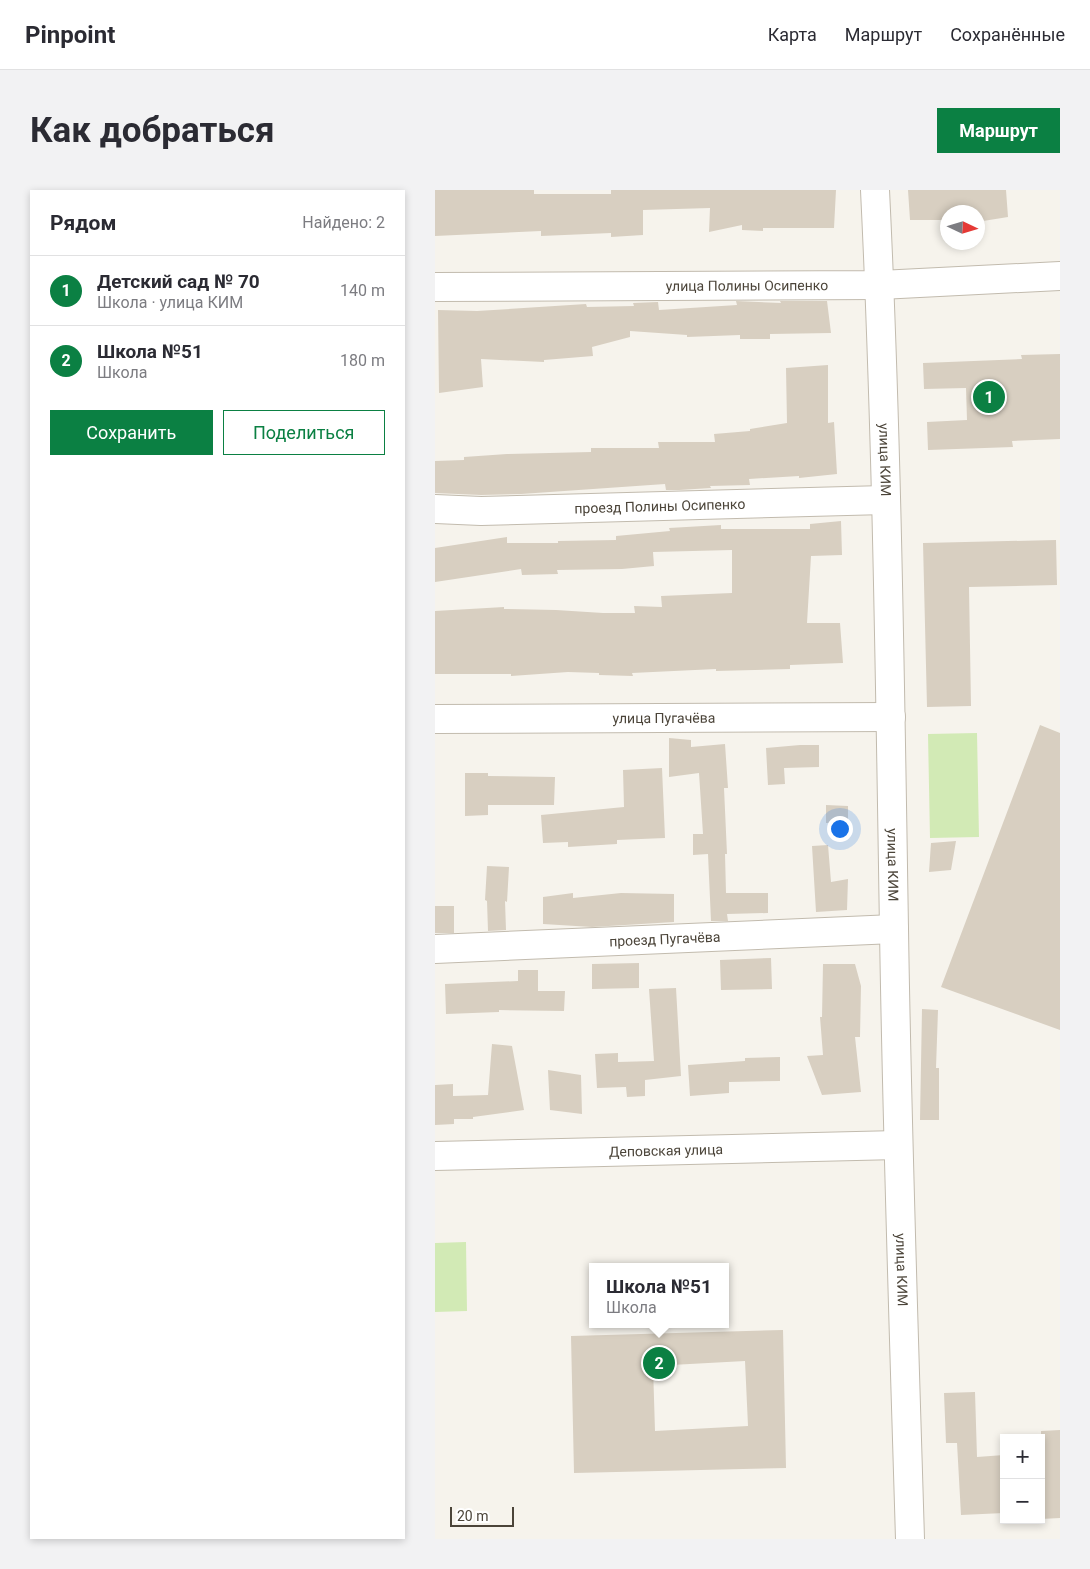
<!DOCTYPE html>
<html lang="ru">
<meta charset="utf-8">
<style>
body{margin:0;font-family:Roboto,sans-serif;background:#f2f2f3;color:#2b2b33}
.controls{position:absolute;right:15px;bottom:15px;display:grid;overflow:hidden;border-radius:0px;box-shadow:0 2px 8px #0003}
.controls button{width:45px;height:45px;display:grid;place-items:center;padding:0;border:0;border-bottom:1px solid #e1e1e2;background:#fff;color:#2b2b33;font:25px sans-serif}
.compass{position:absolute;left:505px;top:15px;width:45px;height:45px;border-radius:50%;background:#fff;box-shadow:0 2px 8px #0003;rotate:94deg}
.scale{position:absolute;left:15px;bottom:12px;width:64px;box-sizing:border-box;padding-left:5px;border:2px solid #4b4439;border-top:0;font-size:14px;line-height:18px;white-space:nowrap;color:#4b4439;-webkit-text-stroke:4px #fff;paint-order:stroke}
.you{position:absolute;left:404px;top:638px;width:18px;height:18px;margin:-12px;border:4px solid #fff;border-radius:50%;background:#1a73e8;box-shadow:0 0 0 8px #1a73e833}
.badge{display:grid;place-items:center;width:32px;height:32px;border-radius:50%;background:#0b8043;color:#fff;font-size:16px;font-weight:700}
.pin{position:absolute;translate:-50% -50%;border:2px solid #fff;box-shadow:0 1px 5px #0006}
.popup{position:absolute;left:154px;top:1073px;width:140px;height:65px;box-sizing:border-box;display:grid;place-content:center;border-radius:0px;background:#fff;filter:drop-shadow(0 1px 4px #0005);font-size:16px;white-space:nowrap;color:#7c7c81}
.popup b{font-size:19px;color:#2b2b33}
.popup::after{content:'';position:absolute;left:50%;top:100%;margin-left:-10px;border:10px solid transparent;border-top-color:#fff}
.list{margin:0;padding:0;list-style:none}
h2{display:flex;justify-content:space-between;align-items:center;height:65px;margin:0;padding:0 20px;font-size:21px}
h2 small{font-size:16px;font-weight:400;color:#7c7c81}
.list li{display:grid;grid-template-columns:32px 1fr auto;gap:15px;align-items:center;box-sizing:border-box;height:70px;padding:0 20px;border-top:1px solid #e1e1e2}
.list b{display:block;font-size:19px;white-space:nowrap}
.list p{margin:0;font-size:16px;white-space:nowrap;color:#7c7c81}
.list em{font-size:16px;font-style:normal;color:#7c7c81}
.actions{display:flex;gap:10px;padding:15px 20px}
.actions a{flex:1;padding:11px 0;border:1px solid #0b8043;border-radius:0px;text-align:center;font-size:18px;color:#0b8043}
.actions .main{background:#0b8043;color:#fff}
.map{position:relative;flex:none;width:625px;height:1349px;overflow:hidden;border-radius:0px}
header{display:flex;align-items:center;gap:30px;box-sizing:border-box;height:70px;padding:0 25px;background:#fff;border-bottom:1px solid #e1e1e2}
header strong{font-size:24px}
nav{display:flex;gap:28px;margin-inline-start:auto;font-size:18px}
.intro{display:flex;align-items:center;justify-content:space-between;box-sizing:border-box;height:120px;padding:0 30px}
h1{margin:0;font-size:35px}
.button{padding:12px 22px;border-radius:0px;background:#0b8043;color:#fff;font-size:18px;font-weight:700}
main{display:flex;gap:30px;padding:0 30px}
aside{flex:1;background:#fff;border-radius:0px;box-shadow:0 2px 8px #0003}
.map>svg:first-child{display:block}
</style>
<header>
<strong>Pinpoint</strong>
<nav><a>Карта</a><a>Маршрут</a><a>Сохранённые</a></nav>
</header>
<div class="intro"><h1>Как добраться</h1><a class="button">Маршрут</a></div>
<main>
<aside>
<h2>Рядом<small>Найдено: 2</small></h2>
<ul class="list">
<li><span class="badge">1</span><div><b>Детский сад № 70</b><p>Школа · улица КИМ</p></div><em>140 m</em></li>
<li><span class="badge">2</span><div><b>Школа №51</b><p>Школа</p></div><em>180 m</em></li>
</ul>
<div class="actions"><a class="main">Сохранить</a><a>Поделиться</a></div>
</aside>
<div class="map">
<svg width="625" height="1349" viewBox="0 0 625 1349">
<rect width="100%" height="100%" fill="#f6f3ec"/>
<path fill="#d2eab5" d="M 542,543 L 544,647 L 495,648 L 493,544 Z
M 31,1052 L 32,1121 L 0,1122 L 0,1053 Z"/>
<path fill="#d8cfc1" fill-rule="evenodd" d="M 0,0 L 99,0 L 99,4 L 176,4 L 176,0 L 401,0 L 399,38 L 328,38 L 328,41 L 307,40 L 307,35 L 274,42 L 275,18 L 208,20 L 208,45 L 176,47 L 176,43 L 106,46 L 106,41 L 0,46 Z
M 473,0 L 571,0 L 573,27 L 542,32 L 542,22 L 512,22 L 512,30 L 475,30 Z
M 301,111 L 346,113 L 345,111 L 392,111 L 396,143 L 335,144 L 335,149 L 305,149 L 305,145 L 252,147 L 252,145 L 195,141 L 195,147 L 157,157 L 158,166 L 109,170 L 109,172 L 46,169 L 48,197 L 4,203 L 3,120 L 42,121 L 151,114 L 152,117 L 199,116 L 198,113 L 223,112 L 224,120 L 302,115 Z
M 625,164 L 625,249 L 577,251 L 578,257 L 493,260 L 492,232 L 532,230 L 531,198 L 489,199 L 488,173 L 587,169 L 586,165 Z
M 393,175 L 393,233 L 399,232 L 402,284 L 364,288 L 364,286 L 314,289 L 315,295 L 275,296 L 276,298 L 244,300 L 231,300 L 230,294 L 86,304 L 46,305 L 0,303 L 0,271 L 29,270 L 29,267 L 72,264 L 156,262 L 156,258 L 224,258 L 223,252 L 280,252 L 279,244 L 315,241 L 315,239 L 352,233 L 351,178 Z
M 406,331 L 407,365 L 376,366 L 372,433 L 405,433 L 408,473 L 355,475 L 355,479 L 281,481 L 281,479 L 197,483 L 198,486 L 164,485 L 164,483 L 133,482 L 76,486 L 76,484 L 0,484 L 0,421 L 69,417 L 69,419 L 121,420 L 168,423 L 200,423 L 199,416 L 227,417 L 226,406 L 297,403 L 297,360 L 218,362 L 219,376 L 187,379 L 122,380 L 123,384 L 87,385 L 86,379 L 0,392 L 0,358 L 72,347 L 72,353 L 123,353 L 123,351 L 181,350 L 181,346 L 235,341 L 234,338 L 286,335 L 286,339 L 375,339 L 375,334 Z
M 621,350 L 622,395 L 534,397 L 536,516 L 492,517 L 488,353 Z
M 605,535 L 625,543 L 625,840 L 506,797 Z
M 234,548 L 256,550 L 256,557 L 290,554 L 293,598 L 289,598 L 292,664 L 290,664 L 291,703 L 333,703 L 333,723 L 292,724 L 293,731 L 276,731 L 273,664 L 258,665 L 258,644 L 268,644 L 264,583 L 234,587 Z
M 365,555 L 384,555 L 384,577 L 349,578 L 350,594 L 333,595 L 331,558 Z
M 227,578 L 230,648 L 182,650 L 182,654 L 133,657 L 133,652 L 108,653 L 106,625 L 189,617 L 188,580 Z
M 30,583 L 53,583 L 53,586 L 120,587 L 119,615 L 53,615 L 53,625 L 30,626 Z
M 391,615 L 413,616 L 413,633 L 391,633 Z
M 521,651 L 516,680 L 494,682 L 496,653 Z
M 393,655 L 396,692 L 413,689 L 412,720 L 381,722 L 377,656 Z
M 52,676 L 74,677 L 72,712 L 70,711 L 71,740 L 53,741 L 52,711 L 50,710 Z
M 138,703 L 138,708 L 186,703 L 239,704 L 239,732 L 157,737 L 108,734 L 108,707 Z
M 0,716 L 19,716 L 19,743 L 0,743 Z
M 336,768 L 337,799 L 286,800 L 285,770 Z
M 204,773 L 204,798 L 157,799 L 157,774 Z
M 388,774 L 420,774 L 426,796 L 425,847 L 420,847 L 426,902 L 387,905 L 372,866 L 388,865 L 385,827 L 387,827 Z
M 83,780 L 103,780 L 103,801 L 130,801 L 129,821 L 64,820 L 64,822 L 11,824 L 10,794 L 83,791 Z
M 241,798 L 246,886 L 210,890 L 210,906 L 192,907 L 191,897 L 162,898 L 160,864 L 183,863 L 183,872 L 219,871 L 214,799 Z
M 487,819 L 503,820 L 501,878 L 504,878 L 504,930 L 485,930 Z
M 57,854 L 77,856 L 89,920 L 38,927 L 38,929 L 19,929 L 19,934 L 0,935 L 0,895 L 18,894 L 18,906 L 53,905 Z
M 345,867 L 345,891 L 294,892 L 294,903 L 255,906 L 253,875 L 310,871 L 310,868 Z
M 113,880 L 146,885 L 147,924 L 115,920 Z
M 348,1140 L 351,1278 L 139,1283 L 136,1146 ZM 310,1171 L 313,1236 L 220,1241 L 218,1176 Z
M 540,1202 L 542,1267 L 569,1265 L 569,1323 L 526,1325 L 522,1253 L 511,1253 L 509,1203 Z
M 625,1240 L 625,1328 L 606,1329 L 606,1241 Z"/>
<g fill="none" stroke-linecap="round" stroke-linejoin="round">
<g stroke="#c2bbae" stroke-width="30">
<g id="minor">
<path id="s1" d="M 440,0 C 452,246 455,493 459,739 C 462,942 469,1146 475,1349"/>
<path id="s2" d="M 0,97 L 445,95 L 625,86"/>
<path id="s3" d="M 0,319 L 46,321 L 450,310"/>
<path id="s4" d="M 0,529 L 456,527"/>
<path id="s5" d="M 0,759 L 459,739"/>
<path id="s6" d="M 0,966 L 463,955"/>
</g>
</g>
<use href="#minor" stroke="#fff" stroke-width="28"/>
</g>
<g text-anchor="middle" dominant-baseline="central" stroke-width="5" stroke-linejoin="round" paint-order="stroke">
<g font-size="14" fill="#4b4439" stroke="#fff">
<text stroke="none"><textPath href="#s2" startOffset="312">улица Полины Осипенко</textPath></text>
<text stroke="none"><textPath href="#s1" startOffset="270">улица КИМ</textPath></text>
<text stroke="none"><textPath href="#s3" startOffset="225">проезд Полины Осипенко</textPath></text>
<text stroke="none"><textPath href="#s4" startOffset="229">улица Пугачёва</textPath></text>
<text stroke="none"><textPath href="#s1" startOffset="675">улица КИМ</textPath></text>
<text stroke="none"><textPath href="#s5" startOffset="230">проезд Пугачёва</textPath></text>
<text stroke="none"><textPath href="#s6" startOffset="231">Деповская улица</textPath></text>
<text stroke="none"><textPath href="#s1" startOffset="1080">улица КИМ</textPath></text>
</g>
</g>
</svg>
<div class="controls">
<button>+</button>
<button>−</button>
</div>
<svg class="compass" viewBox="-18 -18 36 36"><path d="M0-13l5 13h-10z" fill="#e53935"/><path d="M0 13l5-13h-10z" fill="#7c7c81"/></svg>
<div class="scale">20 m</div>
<div class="you"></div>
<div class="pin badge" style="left:554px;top:207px">1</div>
<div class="pin badge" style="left:224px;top:1173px">2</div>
<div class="popup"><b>Школа №51</b>Школа</div>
</div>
</main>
